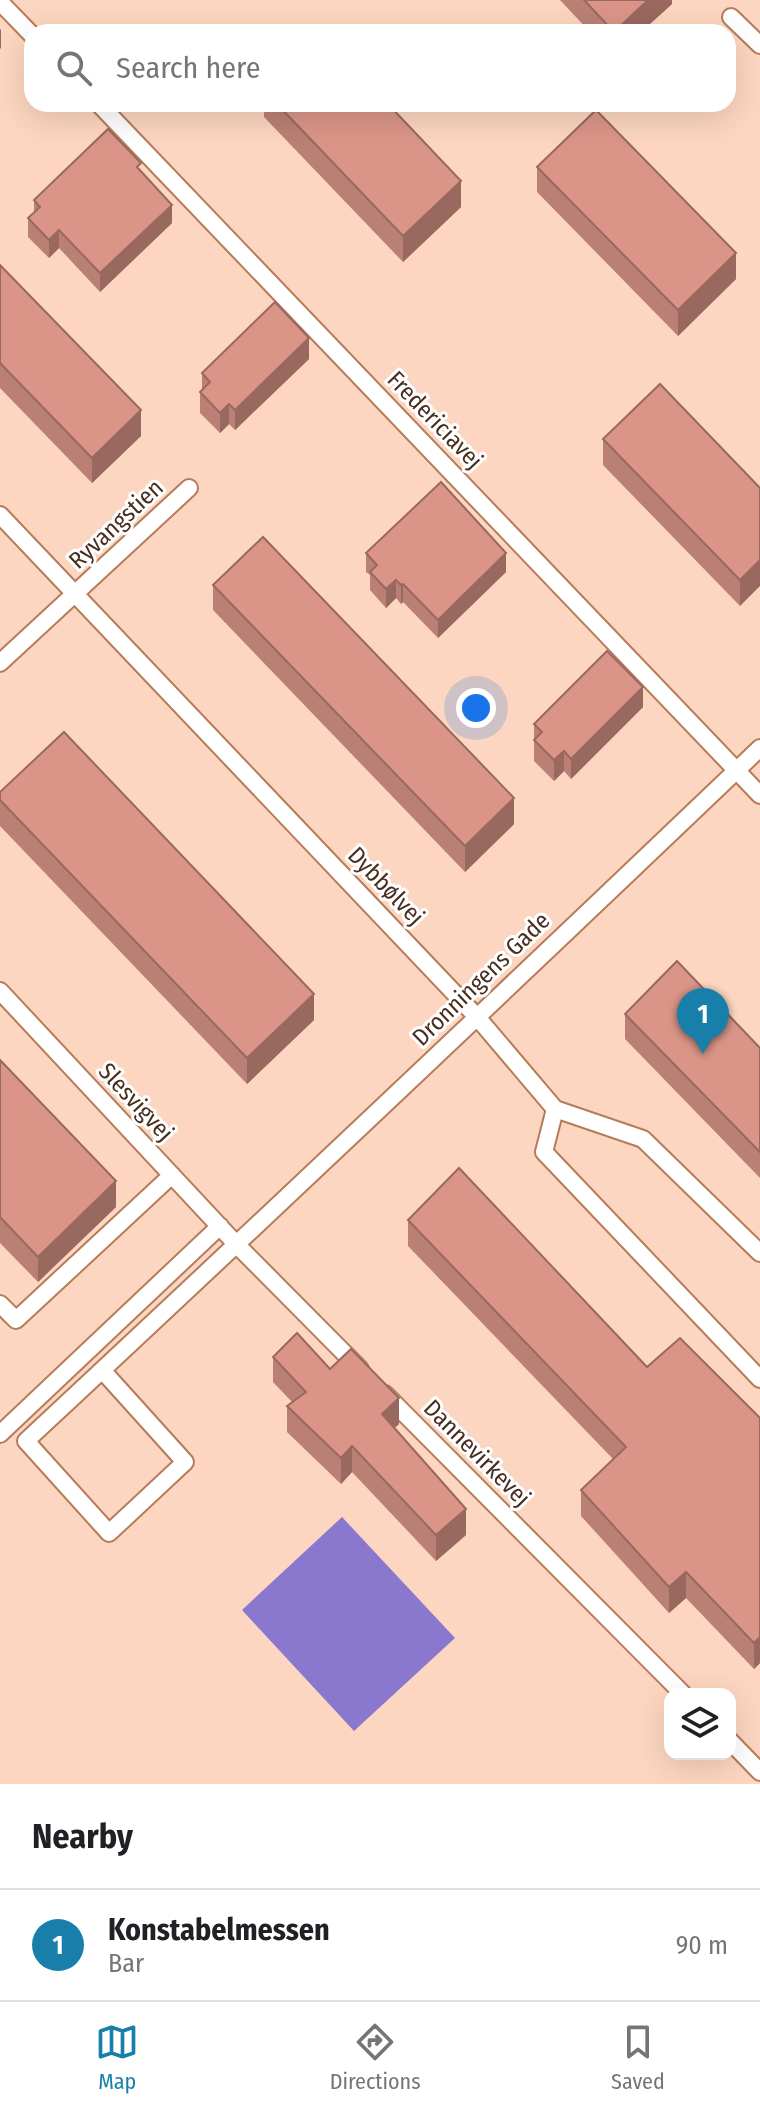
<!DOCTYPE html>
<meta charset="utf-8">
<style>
body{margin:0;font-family:"Fira Sans Condensed",sans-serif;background:#f2f2f2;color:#202124}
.controls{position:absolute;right:24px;bottom:24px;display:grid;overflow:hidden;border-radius:16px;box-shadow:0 8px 32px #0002}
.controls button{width:72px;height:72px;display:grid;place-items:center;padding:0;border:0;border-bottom:2px solid #e0e0e0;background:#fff;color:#202124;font:40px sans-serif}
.you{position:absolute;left:476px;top:708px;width:28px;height:28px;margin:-20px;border:6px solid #fff;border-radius:50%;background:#1a73e8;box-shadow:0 0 0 12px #1a73e833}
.badge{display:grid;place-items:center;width:52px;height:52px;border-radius:50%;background:#177fa9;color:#fff;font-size:26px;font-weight:700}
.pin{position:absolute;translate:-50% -66px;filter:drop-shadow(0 2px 4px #0008)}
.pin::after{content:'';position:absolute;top:42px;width:28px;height:24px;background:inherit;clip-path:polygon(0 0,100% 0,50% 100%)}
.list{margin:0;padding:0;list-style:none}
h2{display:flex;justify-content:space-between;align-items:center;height:104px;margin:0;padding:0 32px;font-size:34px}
h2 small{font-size:26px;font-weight:400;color:#757577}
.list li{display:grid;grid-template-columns:52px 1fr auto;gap:24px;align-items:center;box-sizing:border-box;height:112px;padding:0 32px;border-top:2px solid #e0e0e0}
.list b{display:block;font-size:30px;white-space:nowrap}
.list p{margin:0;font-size:26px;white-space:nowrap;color:#757577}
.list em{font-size:26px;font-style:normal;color:#757577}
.icon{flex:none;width:44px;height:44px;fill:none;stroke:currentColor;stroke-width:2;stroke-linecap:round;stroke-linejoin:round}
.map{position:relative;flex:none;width:760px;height:1784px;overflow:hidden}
.search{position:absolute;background:#fff;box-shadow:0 8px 32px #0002;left:24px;right:24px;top:24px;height:88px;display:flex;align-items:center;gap:20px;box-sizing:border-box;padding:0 28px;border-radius:24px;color:#757577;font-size:30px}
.sheet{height:216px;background:#fff}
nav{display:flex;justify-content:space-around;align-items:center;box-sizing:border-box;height:112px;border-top:2px solid #e0e0e0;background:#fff;font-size:22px;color:#757577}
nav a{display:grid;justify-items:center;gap:4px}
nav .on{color:#177fa9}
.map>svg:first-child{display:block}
</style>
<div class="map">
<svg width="760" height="1784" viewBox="0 0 760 1784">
<rect width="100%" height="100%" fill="#fcd6c0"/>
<path fill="#8a78cf" d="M 342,1517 L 455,1638 L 354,1731 L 242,1610 Z"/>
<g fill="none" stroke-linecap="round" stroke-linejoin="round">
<g stroke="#b57c5a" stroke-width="20">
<path id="service" d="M 0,2 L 32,35
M 731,17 L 760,45
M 99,104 L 760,795
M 0,515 L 477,1017 L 555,1109 L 643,1139 L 760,1253
M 0,663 L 189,488
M 0,991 L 237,1245 L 360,1369
M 555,1109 L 544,1152 L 760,1379
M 0,1304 L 16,1320 L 172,1175
M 102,1370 L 185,1462 L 109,1533 L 26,1441 C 272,1212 517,980 760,748
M 385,1394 L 683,1694
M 0,1434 L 220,1226
M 730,1741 L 760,1772"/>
</g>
<use href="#service" stroke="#fff" stroke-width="16"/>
</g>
<path fill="#bb8075" d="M 560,0 L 672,0 L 672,4 L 641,32 L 590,32 Z
M 264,104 L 388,104 L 461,207 L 403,262 L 264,117 Z
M 537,167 L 736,279 L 678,336 L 537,192 Z
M 141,172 L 172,223 L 100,292 L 59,248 L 49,258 L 28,237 L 28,218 L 34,212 L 34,200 Z
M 0,265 L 141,436 L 92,483 L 0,388 Z
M 309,359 L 235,430 L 229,424 L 220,433 L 200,413 L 200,392 L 202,390 L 202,373 Z
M 603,439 L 760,488 L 740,606 L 603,465 Z
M 366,553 L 506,572 L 438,638 L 403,602 L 401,604 L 396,598 L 386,608 L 370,590 L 370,575 L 366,572 Z
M 213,585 L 514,824 L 465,872 L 213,610 Z
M 643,707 L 571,779 L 564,771 L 554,781 L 534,761 L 534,724 Z
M 0,792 L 314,1020 L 247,1084 L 0,826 Z
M 625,1014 L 760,1048 L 760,1178 L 625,1039 Z
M 0,1060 L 116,1207 L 38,1282 L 0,1243 Z
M 408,1220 L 647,1367 L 760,1418 L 760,1663 L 754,1669 L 686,1598 L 669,1613 L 581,1516 L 581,1490 L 613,1459 L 408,1246 Z
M 273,1357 L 330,1369 L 399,1424 L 394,1428 L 466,1535 L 436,1561 L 352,1472 L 341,1484 L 287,1432 L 287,1406 L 292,1402 L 273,1382 Z"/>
<path fill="#99685f" d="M 648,0 L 672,0 L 672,4 L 641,32 L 614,32 Z
M 1,29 L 1,48 L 0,49 L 0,30 Z
M 461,181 L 461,207 L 403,262 L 403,236 Z
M 172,205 L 172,223 L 100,292 L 100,273 Z
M 59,230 L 59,248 L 49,258 L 49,240 Z
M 736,253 L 736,279 L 678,336 L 678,310 Z
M 309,338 L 309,359 L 235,430 L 235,410 Z
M 229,404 L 229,424 L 220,433 L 220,413 Z
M 141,410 L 141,436 L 92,483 L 92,458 Z
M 506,553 L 506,572 L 438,638 L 438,620 Z
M 760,560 L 760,586 L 740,606 L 740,580 Z
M 396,580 L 396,598 L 386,608 L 386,589 Z
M 403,584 L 403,602 L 401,604 L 401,585 Z
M 643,687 L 643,707 L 571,779 L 571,759 Z
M 564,751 L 564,771 L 554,781 L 554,760 Z
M 514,798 L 514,824 L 465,872 L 465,846 Z
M 314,994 L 314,1020 L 247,1084 L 247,1058 Z
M 116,1181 L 116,1207 L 38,1282 L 38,1257 Z
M 399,1398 L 399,1424 L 382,1440 L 382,1414 Z
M 352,1446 L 352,1472 L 341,1484 L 341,1458 Z
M 466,1509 L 466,1535 L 436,1561 L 436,1535 Z
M 686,1572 L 686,1598 L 669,1613 L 669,1587 Z
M 760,1637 L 760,1663 L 754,1669 L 754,1643 Z"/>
<path fill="#da9588" stroke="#99685f" stroke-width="2" d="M 584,0 L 648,0 L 614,32 Z
M 277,104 L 388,104 L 461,181 L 403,236 Z
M 596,110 L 736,253 L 678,310 L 537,167 Z
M 108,129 L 141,163 L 137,167 L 172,205 L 100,273 L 59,230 L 49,240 L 28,218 L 40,207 L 34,200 Z
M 0,265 L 141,410 L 92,458 L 0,363 Z
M 275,302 L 309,338 L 235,410 L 229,404 L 220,413 L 200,392 L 210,382 L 202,373 Z
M 660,384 L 760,488 L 760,560 L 740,580 L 603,439 Z
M 441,482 L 506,553 L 438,620 L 403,584 L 401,585 L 396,580 L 386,589 L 370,572 L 377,565 L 366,553 Z
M 263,537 L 514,798 L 465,846 L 213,585 Z
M 607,651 L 643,687 L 571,759 L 564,751 L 554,760 L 534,740 L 542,732 L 534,724 Z
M 64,732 L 314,994 L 247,1058 L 0,800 L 0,792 Z
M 677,961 L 760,1048 L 760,1152 L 625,1014 Z
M 0,1060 L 116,1181 L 38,1257 L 0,1217 Z
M 459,1168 L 647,1367 L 680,1338 L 760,1418 L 760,1637 L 754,1643 L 686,1572 L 669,1587 L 581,1490 L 626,1447 L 408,1220 Z
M 297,1333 L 330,1369 L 351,1349 L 399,1398 L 382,1414 L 466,1509 L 436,1535 L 352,1446 L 341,1458 L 287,1406 L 306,1392 L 273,1357 Z"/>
<g text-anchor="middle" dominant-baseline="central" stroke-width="6" stroke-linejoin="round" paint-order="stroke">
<g font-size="24" fill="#462e20" stroke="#fff">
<text transform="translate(435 420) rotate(46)">Fredericiavej</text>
<text transform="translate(116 524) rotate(-43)">Ryvangstien</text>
<text transform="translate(386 886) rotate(46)">Dybbølvej</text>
<text transform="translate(481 979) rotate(-44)">Dronningens Gade</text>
<text transform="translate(136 1102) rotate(47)">Slesvigvej</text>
<text transform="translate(477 1453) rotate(45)">Dannevirkevej</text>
</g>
</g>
</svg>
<div class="controls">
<button><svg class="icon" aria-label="layers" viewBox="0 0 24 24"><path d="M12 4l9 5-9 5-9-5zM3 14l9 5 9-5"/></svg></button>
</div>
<div class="you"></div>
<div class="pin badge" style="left:703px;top:1054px">1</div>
<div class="search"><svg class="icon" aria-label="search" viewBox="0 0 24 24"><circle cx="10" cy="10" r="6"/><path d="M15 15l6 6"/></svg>Search here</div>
</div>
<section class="sheet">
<h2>Nearby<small></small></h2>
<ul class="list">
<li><span class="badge">1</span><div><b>Konstabelmessen</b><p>Bar</p></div><em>90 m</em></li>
</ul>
</section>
<nav>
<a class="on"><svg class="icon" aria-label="map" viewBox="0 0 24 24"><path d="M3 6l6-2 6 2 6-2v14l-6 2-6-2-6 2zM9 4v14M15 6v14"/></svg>Map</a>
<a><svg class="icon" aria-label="directions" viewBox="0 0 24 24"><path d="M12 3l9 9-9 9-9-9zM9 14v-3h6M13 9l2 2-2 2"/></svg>Directions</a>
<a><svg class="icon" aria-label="saved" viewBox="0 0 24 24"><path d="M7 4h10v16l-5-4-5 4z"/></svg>Saved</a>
</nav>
